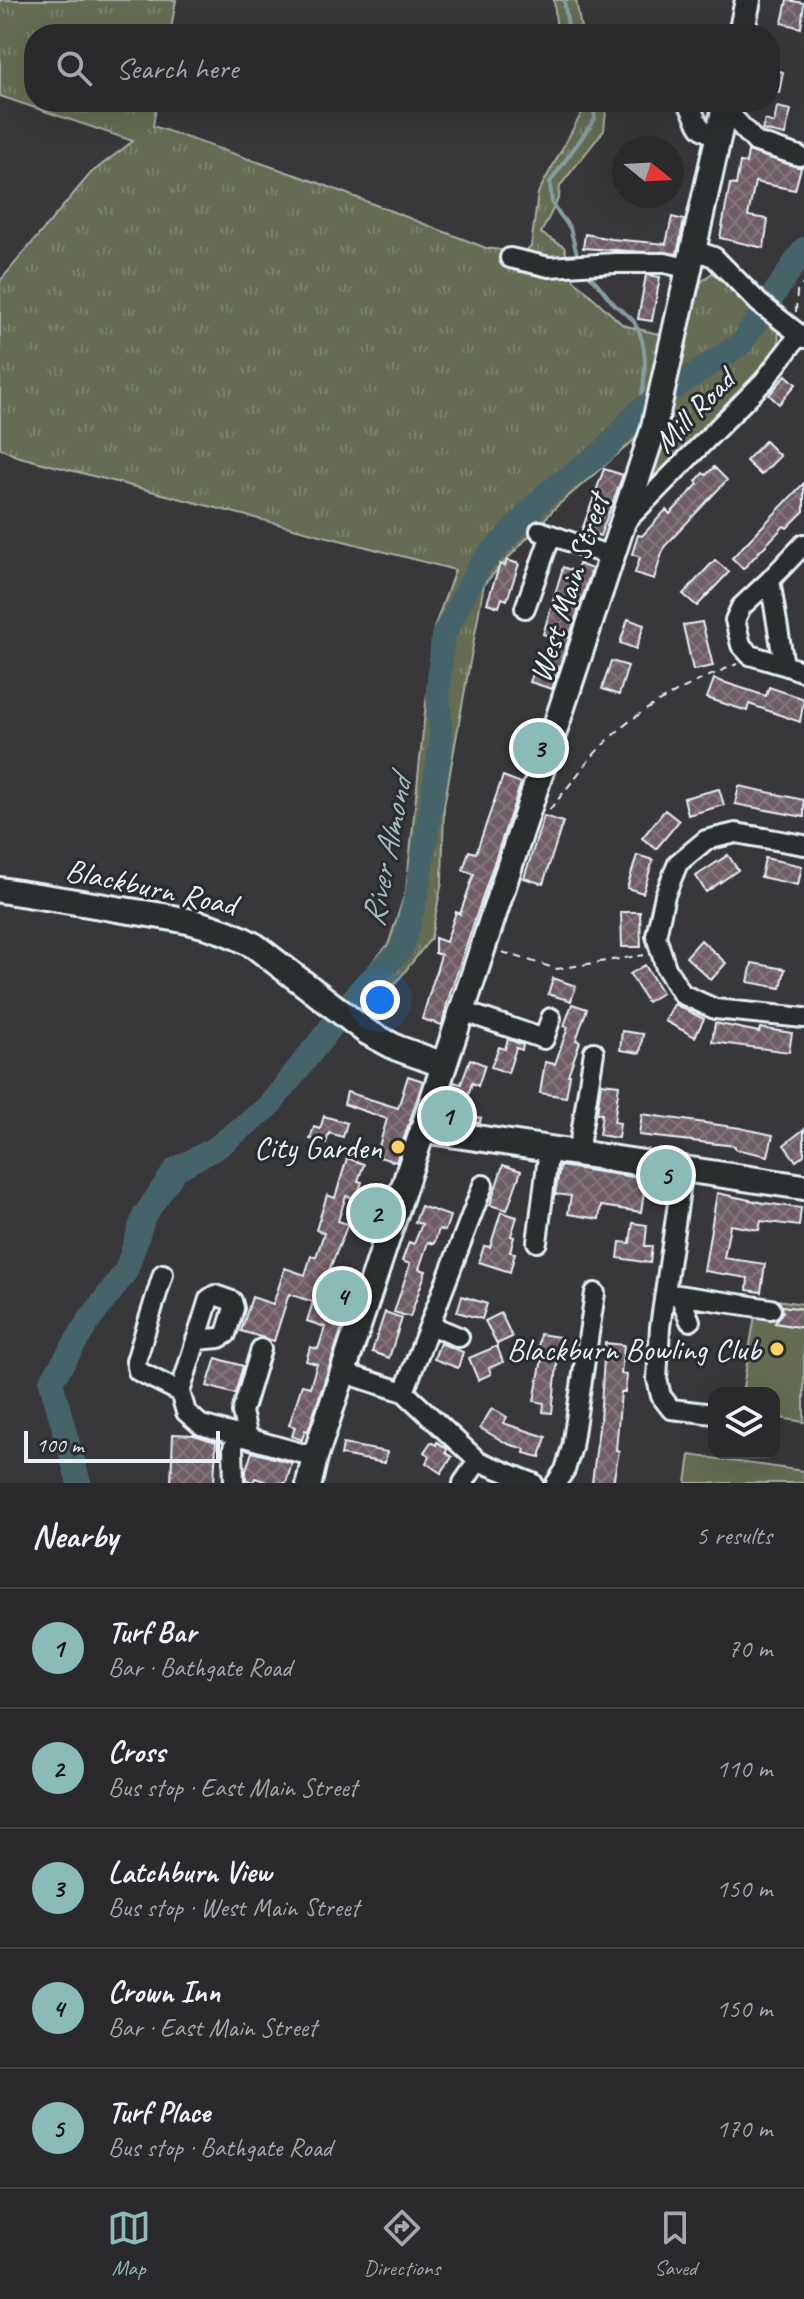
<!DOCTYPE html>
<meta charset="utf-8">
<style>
body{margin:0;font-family:Caveat,sans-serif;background:#363537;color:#f1f3f6}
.controls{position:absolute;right:24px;bottom:24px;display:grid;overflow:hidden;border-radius:16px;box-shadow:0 8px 32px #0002}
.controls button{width:72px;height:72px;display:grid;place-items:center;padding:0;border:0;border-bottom:2px solid #464547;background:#2a292b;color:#f1f3f6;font:40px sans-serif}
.compass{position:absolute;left:612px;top:136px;width:72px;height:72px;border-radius:50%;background:#2a292b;box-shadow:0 8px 32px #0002;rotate:108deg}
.scale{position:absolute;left:24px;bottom:20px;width:196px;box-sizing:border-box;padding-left:8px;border:4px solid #e8f1f8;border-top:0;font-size:22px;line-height:28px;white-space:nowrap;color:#e8f1f8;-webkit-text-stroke:6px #2a2d2e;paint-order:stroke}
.you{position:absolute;left:380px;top:1000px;width:28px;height:28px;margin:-20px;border:6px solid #fff;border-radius:50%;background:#1a73e8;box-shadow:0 0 0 12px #1a73e833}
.badge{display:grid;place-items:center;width:52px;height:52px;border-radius:50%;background:#8bbbb9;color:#111;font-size:26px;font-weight:700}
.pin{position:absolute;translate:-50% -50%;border:4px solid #fff;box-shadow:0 2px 8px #0006}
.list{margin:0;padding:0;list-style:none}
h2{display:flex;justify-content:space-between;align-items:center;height:104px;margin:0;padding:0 32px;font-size:34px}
h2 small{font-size:26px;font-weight:400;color:#a5a6a9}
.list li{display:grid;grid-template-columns:52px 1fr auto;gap:24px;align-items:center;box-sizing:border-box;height:120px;padding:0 32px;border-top:2px solid #464547}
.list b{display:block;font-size:30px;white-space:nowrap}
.list p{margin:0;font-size:26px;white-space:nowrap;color:#a5a6a9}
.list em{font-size:26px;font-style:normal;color:#a5a6a9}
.icon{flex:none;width:44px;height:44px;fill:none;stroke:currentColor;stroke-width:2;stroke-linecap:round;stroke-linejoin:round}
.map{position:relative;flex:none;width:804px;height:1483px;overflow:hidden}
.search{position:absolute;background:#2a292b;box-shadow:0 8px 32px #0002;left:24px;right:24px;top:24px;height:88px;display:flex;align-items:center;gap:20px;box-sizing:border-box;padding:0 28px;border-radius:32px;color:#a5a6a9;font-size:30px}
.sheet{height:704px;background:#2a292b}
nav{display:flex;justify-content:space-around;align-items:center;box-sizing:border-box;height:112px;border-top:2px solid #464547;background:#2a292b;font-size:22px;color:#a5a6a9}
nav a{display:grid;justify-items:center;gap:4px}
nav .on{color:#8bbbb9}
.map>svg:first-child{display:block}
</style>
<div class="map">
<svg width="804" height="1483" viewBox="0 0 804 1483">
<defs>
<pattern id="grass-tufts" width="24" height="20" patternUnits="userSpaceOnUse" patternTransform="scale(2)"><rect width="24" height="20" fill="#656c52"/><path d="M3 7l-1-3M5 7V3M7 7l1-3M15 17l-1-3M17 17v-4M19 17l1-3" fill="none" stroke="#7b816c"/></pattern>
<pattern id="building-cross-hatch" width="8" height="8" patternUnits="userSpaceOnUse" patternTransform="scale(2)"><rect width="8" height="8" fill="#6e5d64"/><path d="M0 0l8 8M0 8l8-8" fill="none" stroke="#83757b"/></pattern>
</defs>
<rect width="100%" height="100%" fill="#383739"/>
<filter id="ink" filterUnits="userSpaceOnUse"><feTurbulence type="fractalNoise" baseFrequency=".0125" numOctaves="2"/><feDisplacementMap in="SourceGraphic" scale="16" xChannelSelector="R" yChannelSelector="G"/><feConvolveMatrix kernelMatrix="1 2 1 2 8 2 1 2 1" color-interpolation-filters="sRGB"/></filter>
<g filter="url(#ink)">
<path fill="url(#grass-tufts)" stroke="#a6aea5" stroke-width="2" d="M 0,0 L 176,0 L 170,34 L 34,34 L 34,102 L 157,102 L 153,126 L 319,183 L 486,248 L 522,253 L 531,247 L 538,193 L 586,105 L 584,102 L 607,102 L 604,130 L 560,186 L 559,197 L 541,233 L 564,247 L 574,280 L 623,325 L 670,337 L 646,430 L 556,507 L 484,584 L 444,806 L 442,882 L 431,938 L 367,1020 L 343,995 L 388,945 L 406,890 L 434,628 L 455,570 L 16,456 L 0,448 L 0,281 L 91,173 L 133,141 L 0,96 Z
M 554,0 L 576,0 L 582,34 L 557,34 Z
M 712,273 L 778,324 L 779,348 L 733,404 L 646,495 L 701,282 Z"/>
<path fill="#656c52" stroke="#a6aea5" stroke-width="2" d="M 758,1297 L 804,1304 L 804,1422 L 774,1417 L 774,1393 L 742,1393 Z
M 690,1455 L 804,1471 L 804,1483 L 686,1483 Z"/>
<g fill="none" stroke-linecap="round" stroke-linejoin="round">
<path stroke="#879ca3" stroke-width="4" d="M 564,0 L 569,34
M 578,258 L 570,228 L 552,204 L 550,182 L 595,119 L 593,102
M 590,276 C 601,286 606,296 615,305 C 621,311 630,315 634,322 C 651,348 644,381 640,410"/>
<path stroke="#46646a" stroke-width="24" d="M 79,1483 L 51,1382 L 88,1322 L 126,1271 L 144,1216 L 176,1169 L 216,1148 L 268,1107 L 362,988 L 402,949 L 417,893 L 441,743 L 438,692 L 443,636 L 480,565 L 547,493 L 605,450 L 640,410 L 742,343 L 804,249"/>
</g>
<path fill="url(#building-cross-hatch)" stroke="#e8f1f8" stroke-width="2" d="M 787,0 L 804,3 L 801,28 L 782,23 Z
M 770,69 L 783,72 L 779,93 L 770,91 Z
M 777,107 L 791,110 L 785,135 L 762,130 L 765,120 L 774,123 Z
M 748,151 L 801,168 L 795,190 L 755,182 L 748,216 L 768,219 L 764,248 L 720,238 L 730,184 L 736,185 L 740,162 L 746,163 Z
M 672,217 L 684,220 L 677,254 L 583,248 L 585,234 L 611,239 L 666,244 Z
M 646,275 L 660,277 L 652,321 L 638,319 Z
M 786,375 L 796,384 L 779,404 L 769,395 Z
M 765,441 L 780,456 L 761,475 L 746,461 Z
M 714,467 L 727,480 L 664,547 L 654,579 L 635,573 L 640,557 L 632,554 L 638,535 L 642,536 L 666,510 L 670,514 L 698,484 L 696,481 L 703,473 L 706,475 Z
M 604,469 L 623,475 L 600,536 L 582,530 Z
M 804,483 L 804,511 L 787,528 L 784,526 L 743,569 L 732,558 Z
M 507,560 L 519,564 L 507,600 L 502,598 L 499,607 L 487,603 L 500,564 L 505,566 Z
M 715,560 L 729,572 L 697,606 L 683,594 Z
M 579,564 L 592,569 L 552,689 L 530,682 L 539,657 L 552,661 L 559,639 L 543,634 L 563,567 L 576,572 Z
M 628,619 L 644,625 L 636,649 L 620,643 Z
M 702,622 L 713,666 L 693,670 L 683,625 Z
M 611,661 L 628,666 L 619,695 L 602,689 Z
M 714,679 L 766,696 L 769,687 L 804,699 L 800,722 L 749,704 L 747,711 L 707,698 Z
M 503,776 L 521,783 L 448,1000 L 442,1025 L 422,1019 L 441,955 L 435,953 L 435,938 L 446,942 L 456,912 L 460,914 L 474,874 L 463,870 L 469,851 L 476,853 Z
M 739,786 L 804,800 L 804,817 L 735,804 Z
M 719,789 L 724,805 L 688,815 L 684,798 Z
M 665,810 L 679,821 L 656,849 L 642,838 Z
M 544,816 L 563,822 L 543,884 L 524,878 Z
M 637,855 L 653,860 L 643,893 L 627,888 Z
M 728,855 L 738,870 L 706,892 L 696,876 Z
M 765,858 L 802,866 L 798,885 L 761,877 Z
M 621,912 L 640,912 L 641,947 L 622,947 Z
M 701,940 L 726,963 L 711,980 L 686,957 Z
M 752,963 L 785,969 L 781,988 L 748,982 Z
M 645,965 L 662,993 L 647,1002 L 630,974 Z
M 553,978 L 576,986 L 571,1001 L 548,994 Z
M 572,1004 L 587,1009 L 576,1040 L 580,1042 L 568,1075 L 570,1075 L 566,1097 L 540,1093 L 545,1062 L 555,1064 L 568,1027 L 564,1026 Z
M 674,1004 L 704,1019 L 695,1037 L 665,1021 Z
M 715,1023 L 759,1032 L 760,1028 L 792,1033 L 789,1052 L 712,1042 Z
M 622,1031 L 643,1034 L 640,1053 L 620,1050 Z
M 508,1039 L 523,1045 L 522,1050 L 516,1048 L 508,1073 L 491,1067 L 499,1047 L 505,1049 Z
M 470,1059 L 485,1065 L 478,1086 L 472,1083 L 462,1114 L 481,1118 L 480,1123 L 443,1118 L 454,1082 L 461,1084 Z
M 408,1076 L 423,1081 L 396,1162 L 376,1156 L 387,1119 L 344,1104 L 347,1092 L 398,1108 Z
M 601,1083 L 619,1085 L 614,1122 L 620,1123 L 618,1138 L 599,1135 L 602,1114 L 597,1114 Z
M 642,1114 L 740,1128 L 773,1135 L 768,1156 L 735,1149 L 735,1146 L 639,1135 Z
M 324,1116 L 347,1123 L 343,1137 L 329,1133 L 326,1143 L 310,1139 L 314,1127 L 320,1129 Z
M 804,1129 L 804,1155 L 796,1161 L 784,1145 Z
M 347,1158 L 364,1164 L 358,1181 L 362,1182 L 356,1199 L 346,1196 L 338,1221 L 348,1224 L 329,1271 L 332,1272 L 329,1283 L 354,1291 L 308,1431 L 305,1430 L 302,1440 L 292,1436 L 295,1427 L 289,1425 L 302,1385 L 310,1387 L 317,1364 L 306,1361 L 310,1347 L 318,1349 L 325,1327 L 307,1321 L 313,1302 L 289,1294 L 274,1341 L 241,1331 L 252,1297 L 273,1304 L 285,1268 L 305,1275 L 311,1256 L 316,1257 L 324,1233 L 316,1230 L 327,1195 L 335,1198 Z
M 503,1165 L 521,1171 L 507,1210 L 490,1205 Z
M 560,1166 L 646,1179 L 641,1212 L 601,1206 L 599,1219 L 568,1214 L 571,1196 L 555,1194 Z
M 717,1193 L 764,1203 L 801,1208 L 799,1226 L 761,1221 L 759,1230 L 730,1225 L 724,1258 L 765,1264 L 761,1292 L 747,1290 L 748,1278 L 704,1271 Z
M 421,1206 L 450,1216 L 445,1231 L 439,1229 L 434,1244 L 428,1242 L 419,1269 L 426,1271 L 410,1317 L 394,1312 L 410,1264 L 402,1261 L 409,1242 L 414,1244 L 422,1224 L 415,1222 Z
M 501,1212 L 517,1217 L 511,1236 L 514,1237 L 510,1252 L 515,1253 L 510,1272 L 479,1262 L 484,1246 L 490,1247 Z
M 633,1223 L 647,1225 L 645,1246 L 652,1246 L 650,1263 L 618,1258 L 620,1242 L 630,1243 Z
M 462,1296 L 487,1304 L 482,1319 L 457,1312 Z
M 782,1306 L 804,1309 L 804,1328 L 775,1323 L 783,1312 Z
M 385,1312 L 402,1318 L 389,1358 L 372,1352 Z
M 501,1313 L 512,1337 L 497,1344 L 485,1321 Z
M 540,1334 L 560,1337 L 552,1413 L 543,1412 L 544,1403 L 534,1401 L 542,1359 L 537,1358 Z
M 440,1343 L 463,1352 L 458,1368 L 434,1359 Z
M 605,1343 L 624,1345 L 621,1374 L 627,1375 L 625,1392 L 621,1392 L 616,1450 L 619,1451 L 613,1483 L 592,1483 L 600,1420 Z
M 497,1346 L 503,1362 L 489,1368 L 491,1374 L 478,1380 L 469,1358 Z
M 216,1358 L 243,1366 L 235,1394 L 207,1386 Z
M 492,1408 L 507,1417 L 503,1423 L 546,1437 L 540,1457 L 524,1453 L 525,1449 L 508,1444 L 480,1428 Z
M 173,1434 L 194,1435 L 216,1442 L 214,1483 L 171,1483 Z
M 431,1442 L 436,1445 L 437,1442 L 447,1449 L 446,1453 L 452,1457 L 441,1473 L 426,1463 L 430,1456 L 424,1452 Z
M 343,1444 L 387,1452 L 385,1463 L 341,1455 Z
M 252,1452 L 292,1463 L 286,1483 L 270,1483 L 255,1478 L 253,1482 L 246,1480 L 246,1470 Z"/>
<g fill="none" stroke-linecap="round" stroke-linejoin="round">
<g stroke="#e8f1f8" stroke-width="24">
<path id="minor" d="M 687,102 C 699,119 694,132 719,135
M 725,109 L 756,142 L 799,156
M 694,250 L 714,257 L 759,303 L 804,338
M 510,258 L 549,267 L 615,263 L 665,263 L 690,269
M 625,522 L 764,381 L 799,335
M 540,531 L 613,557
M 804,544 L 770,580 L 784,665 L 804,672
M 770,580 L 741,607 L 735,620 L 741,645 L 750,655 L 784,665
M 525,608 L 551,535
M 804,845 L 736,833 L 706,840 L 678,863 L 665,895 L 656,936 L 666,968 L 682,994 L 715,1009 L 804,1018
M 462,1011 L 544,1039 L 551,1018
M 578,1153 L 594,1052
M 683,1169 L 660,1327 L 657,1379 L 661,1396 L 671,1409 L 714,1414
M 537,1242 L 549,1149
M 163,1274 L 136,1361 L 138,1371 L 180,1392
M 665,1293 L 771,1309
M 680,1296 L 690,1321
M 430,1325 L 459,1337
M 196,1340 L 219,1338 L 226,1334 L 234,1308 L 232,1301 L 215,1295 L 209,1299 L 180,1392 L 186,1412 L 201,1425 L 315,1457
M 344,1373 L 404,1392 L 478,1461 L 533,1483
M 404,1392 L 483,1185
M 248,1438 L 242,1412 L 261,1349
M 233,1448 L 234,1483
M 463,1483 L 478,1461
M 556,1483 L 565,1470 L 572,1447 L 595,1293"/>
</g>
<g stroke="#e8f1f8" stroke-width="30">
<path id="major" d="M 741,34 L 748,0
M 0,890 C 39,896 78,902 117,909 C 165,916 213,922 255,946 L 367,1032 L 397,1048 L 444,1065
M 423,1130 L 804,1187
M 309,1483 L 315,1457 L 653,431 L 726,102"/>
</g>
<path stroke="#e8f1f8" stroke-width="2" stroke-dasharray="8 6" stroke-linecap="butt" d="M 796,312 L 797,291 L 804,283
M 549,810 C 569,788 584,763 605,743 C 641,706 690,684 737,664
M 502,952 L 557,969 L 644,955"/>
<use href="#minor" stroke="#2a2d2e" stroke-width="18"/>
<use href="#major" stroke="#2a2d2e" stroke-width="24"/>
</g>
</g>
<g fill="#ffd166" stroke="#2a2d2e" stroke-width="3">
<circle cx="398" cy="1147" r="8"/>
<circle cx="777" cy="1349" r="8"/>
</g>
<g text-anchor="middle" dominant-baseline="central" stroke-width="6" stroke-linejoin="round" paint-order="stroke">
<g font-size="32" fill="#e8f1f8" stroke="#2a2d2e">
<text transform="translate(694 411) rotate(-46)">Mill Road</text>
<text transform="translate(569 588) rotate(-72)">West Main Street</text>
<text transform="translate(151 887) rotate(12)">Blackburn Road</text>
</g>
<g font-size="32" fill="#e8f1f8" stroke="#2a2d2e" text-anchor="end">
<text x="382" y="1147">City Garden</text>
<text x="761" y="1349">Blackburn Bowling Club</text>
</g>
<g font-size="34" font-style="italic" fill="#a7b9bf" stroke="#2a2d2e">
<text transform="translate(386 852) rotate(-79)">River Almond</text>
</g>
</g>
</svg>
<div class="controls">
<button><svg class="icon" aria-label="layers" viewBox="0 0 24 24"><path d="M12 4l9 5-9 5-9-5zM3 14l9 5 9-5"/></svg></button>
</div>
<svg class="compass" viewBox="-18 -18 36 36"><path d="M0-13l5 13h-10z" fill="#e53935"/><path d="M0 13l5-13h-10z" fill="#a5a6a9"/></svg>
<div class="scale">100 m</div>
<div class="you"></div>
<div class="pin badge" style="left:447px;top:1116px">1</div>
<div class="pin badge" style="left:376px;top:1213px">2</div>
<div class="pin badge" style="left:539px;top:748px">3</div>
<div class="pin badge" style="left:342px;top:1296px">4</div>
<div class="pin badge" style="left:666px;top:1175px">5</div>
<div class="search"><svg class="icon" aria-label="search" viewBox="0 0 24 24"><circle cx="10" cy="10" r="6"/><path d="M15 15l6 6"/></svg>Search here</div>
</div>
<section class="sheet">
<h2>Nearby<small>5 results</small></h2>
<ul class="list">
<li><span class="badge">1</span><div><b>Turf Bar</b><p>Bar · Bathgate Road</p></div><em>70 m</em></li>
<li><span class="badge">2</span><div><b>Cross</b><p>Bus stop · East Main Street</p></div><em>110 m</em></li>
<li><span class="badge">3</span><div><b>Latchburn View</b><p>Bus stop · West Main Street</p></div><em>150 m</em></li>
<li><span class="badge">4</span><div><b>Crown Inn</b><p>Bar · East Main Street</p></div><em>150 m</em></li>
<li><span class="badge">5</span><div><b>Turf Place</b><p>Bus stop · Bathgate Road</p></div><em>170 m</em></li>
</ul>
</section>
<nav>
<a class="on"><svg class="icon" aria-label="map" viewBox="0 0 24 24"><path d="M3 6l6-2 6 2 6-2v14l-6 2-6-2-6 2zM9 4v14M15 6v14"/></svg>Map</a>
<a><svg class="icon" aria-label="directions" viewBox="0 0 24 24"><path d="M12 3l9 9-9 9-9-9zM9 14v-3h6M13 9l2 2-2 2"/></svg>Directions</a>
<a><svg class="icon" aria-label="saved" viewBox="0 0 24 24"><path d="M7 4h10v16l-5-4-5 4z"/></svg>Saved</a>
</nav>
